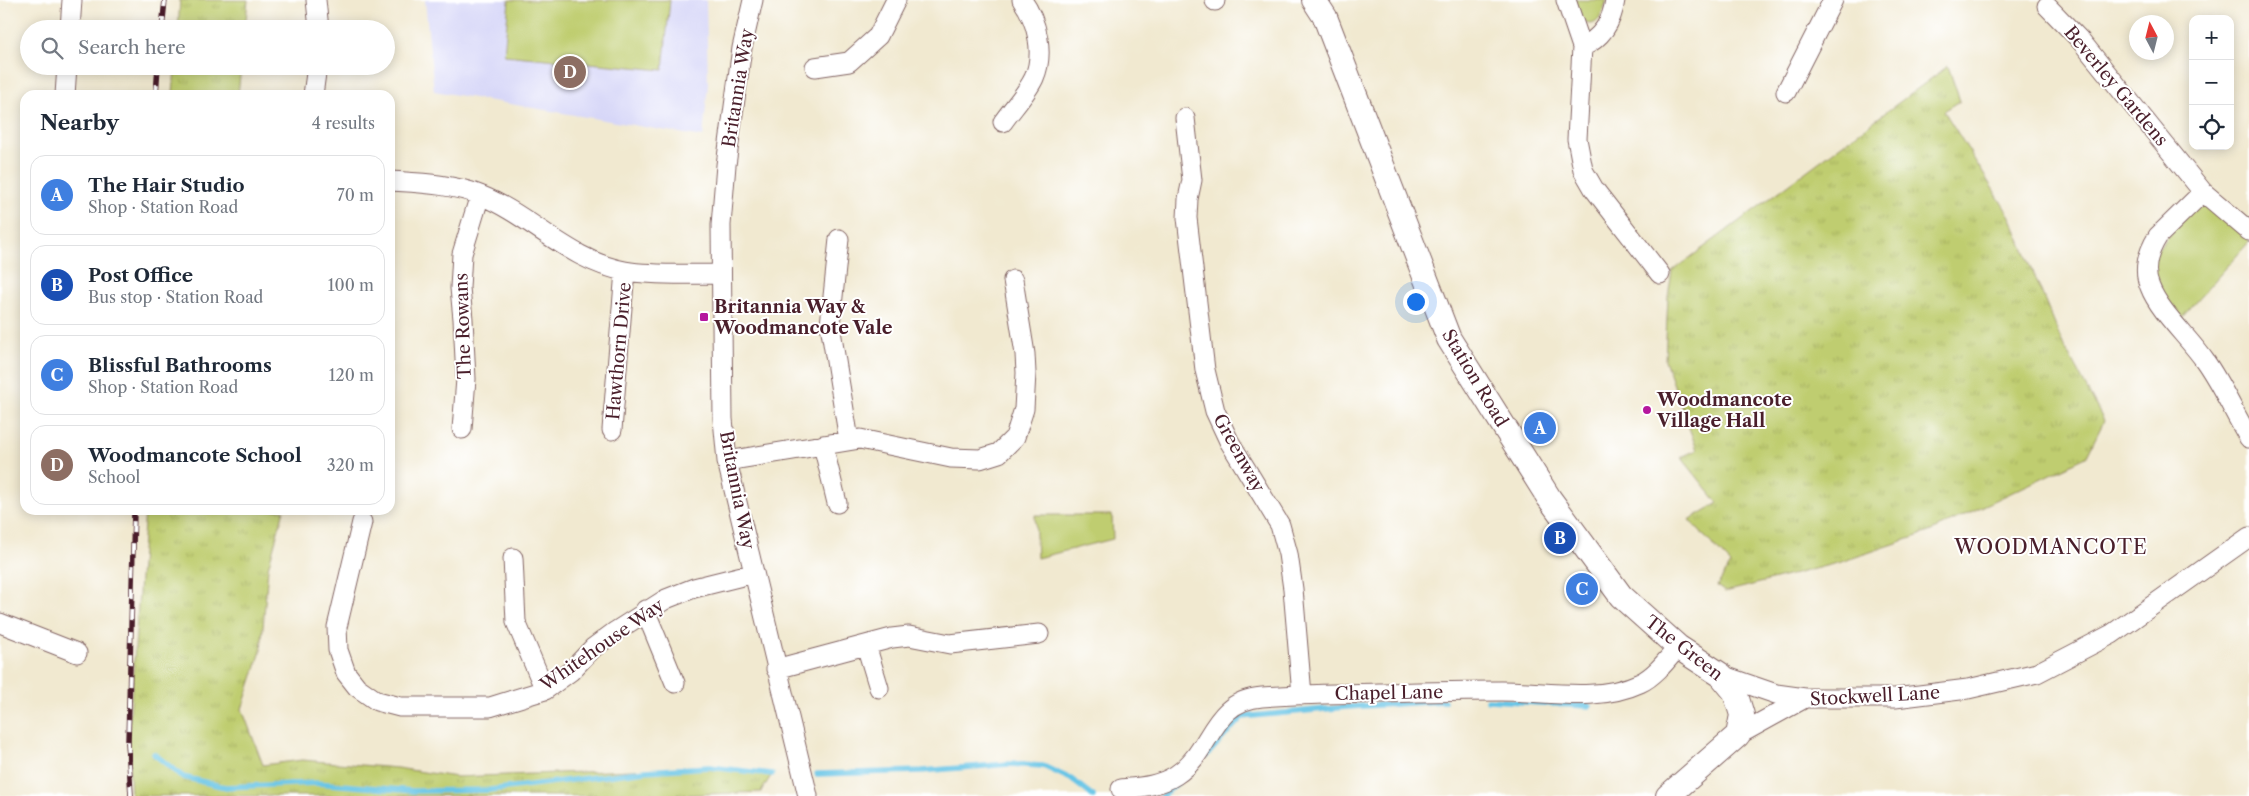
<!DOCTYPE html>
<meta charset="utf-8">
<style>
body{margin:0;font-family:"Libre Caslon Text",serif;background:#f2f2f3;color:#1f2937}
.controls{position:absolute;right:15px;top:15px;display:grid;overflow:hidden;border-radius:10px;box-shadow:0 2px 12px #0003}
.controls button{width:45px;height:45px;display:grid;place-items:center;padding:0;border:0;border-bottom:1px solid #e0e1e3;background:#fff;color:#1f2937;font:25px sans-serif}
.compass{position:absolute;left:2129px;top:15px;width:45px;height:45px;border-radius:50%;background:#fff;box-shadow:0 2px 12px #0003;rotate:353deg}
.you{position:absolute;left:1415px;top:301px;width:18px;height:18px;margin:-12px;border:4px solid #fff;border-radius:50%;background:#1a73e8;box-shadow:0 0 0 8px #1a73e833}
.badge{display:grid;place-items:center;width:32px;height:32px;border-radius:50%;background:#2563eb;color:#fff;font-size:16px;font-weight:700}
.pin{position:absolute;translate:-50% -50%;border:2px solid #fff;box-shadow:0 1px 5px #0006}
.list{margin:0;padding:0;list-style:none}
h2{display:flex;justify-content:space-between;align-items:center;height:65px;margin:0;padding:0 20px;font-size:21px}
h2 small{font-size:16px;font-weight:400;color:#747a83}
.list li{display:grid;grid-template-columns:32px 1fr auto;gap:15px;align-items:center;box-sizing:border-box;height:80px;margin:0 10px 10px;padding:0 10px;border:1px solid #e0e1e3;border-radius:15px}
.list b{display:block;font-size:19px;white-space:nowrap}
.list p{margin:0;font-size:16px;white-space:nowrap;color:#747a83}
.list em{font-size:16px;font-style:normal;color:#747a83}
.icon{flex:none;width:28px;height:28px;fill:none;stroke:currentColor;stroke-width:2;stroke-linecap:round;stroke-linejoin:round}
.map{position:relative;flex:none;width:2249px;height:796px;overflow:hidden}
.search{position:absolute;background:#fff;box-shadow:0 2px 12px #0003;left:20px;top:20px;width:375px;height:55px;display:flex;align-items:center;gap:12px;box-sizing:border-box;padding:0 18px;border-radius:28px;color:#747a83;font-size:19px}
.panel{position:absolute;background:#fff;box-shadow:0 2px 12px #0003;left:20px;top:90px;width:375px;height:425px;border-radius:15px}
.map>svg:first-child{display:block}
</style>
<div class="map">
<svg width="2249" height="796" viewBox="0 0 2249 796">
<defs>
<pattern id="park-tufts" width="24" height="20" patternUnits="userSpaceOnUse" patternTransform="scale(1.25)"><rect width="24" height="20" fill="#bfcd6f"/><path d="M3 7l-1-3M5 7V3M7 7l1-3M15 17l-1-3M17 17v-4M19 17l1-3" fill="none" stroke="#a6b060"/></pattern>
</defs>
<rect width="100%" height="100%" fill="#fff"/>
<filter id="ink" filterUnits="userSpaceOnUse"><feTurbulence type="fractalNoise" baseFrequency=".02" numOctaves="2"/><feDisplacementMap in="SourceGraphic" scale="10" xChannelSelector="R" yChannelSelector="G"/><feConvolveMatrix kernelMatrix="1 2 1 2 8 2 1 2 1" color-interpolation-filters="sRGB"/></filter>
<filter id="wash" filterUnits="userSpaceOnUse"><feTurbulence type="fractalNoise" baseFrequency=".0096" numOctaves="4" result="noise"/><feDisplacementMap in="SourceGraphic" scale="20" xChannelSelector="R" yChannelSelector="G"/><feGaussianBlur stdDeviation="1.12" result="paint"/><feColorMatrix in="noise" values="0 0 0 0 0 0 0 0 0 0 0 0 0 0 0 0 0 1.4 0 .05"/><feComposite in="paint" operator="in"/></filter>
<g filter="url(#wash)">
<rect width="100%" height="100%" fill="#f1e9d0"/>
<path fill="#d7d7f8" d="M 425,0 L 706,0 L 708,84 L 703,137 L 434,91 Z"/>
<path fill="#bfcd6f" stroke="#84764d" d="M 509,0 L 670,0 L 663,70 L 504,55 Z
M 1573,0 L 1607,0 C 1603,13 1598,31 1581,21 Z
M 2203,192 L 2249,231 L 2249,242 L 2176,324 L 2146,265 Z
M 1035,515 L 1112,515 L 1113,539 L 1037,558 Z"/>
<path fill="url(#park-tufts)" stroke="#84764d" d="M 180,0 L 248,0 L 245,29 L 178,29 Z
M 175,66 L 241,66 L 238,95 L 173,95 Z
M 1948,66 L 1960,101 L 1944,111 L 2011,218 L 2062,342 L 2104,421 L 2086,457 L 1929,532 L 1841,562 L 1725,592 L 1717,586 L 1731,564 L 1689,520 L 1718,503 L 1681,457 L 1697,450 L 1665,360 L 1668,297 L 1672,271 Z
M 145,510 L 284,510 L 268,568 L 261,651 L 242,709 L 263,765 L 302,760 L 397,768 L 456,777 L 709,767 L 772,774 L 761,792 L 651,796 L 131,796 L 128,742 Z"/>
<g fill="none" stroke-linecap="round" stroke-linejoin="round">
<path stroke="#68c5e6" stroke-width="5.5" d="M 1488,700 L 1589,706
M 154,754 L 183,777 L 225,787 L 317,783 L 413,791 L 490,790 L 646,771 L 709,767 L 772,774
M 1206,756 L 1242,717 L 1347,707 L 1444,701
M 817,774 L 922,771 L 1009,764 L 1043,766 L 1071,779 L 1093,796
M 1162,796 L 1177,783"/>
</g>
</g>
<g filter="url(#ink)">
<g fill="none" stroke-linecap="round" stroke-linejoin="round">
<g stroke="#846665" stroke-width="21">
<path id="minor" d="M 316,0 L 319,29
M 753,0 L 742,48 L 726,165 L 721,225 L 723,419 L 727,461 L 808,796
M 1215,0 L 1215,1
M 1566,0 L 1582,47 L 1577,139 L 1583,170 L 1594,189 L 1660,274
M 2047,6 L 2081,41 L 2203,192 L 2158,236 C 2148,252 2142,269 2150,287 C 2159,311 2190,339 2205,361 C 2222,385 2234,413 2249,438
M 70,29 L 72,0
M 1582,47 C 1602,38 1612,22 1615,0
M 815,67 L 849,62 L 878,36 L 896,0
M 1786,92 L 1833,0
M 65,95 L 67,66
M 313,95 L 317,66
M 1185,118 L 1192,180 L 1188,199 L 1187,218 L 1205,370 L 1215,411 L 1229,441 L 1280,525 L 1288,554 L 1293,589 L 1302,695
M 1003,122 C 1012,109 1027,93 1034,78 C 1045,53 1037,21 1022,0
M 390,181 C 420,183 452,184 480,195 C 532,216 569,261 625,271 C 654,276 692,274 721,274
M 2203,192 L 2249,231
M 839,239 L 830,325 L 849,440
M 462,429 L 466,379 L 463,319 L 460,288 L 462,254 L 480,195
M 612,430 L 625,271
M 823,445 L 837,503
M 727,461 L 860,439 L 951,458 L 980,459 L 999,453 L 1015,437 L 1024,409 L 1026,373 L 1025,354 L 1013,280
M 362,522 L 337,627 L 338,650 L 346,673 L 357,687 L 377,701 L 400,707 L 490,707 L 545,690 L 571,671 L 593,648 L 616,631 L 666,599 L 694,588 L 754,573
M 513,558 L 516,622 L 545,690
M 645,610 L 675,683
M 0,623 L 77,653
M 866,645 L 879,688
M 776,669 L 892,638 L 909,636 L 950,644 L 1039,634
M 1721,675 L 1776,694 L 1805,698
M 1738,735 L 1805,698 L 1895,698 L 1968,689 L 2037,673 L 2112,634 L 2249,537
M 1121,789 C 1141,787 1159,786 1176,775 C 1213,751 1210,701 1262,697 C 1301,694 1340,694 1379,693 C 1420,692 1460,691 1501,691 C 1546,691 1597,703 1640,683 C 1655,676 1667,660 1678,647"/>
</g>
<g stroke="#846665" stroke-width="26">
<path id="tertiary" d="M 1314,0 L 1325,17 L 1449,339 L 1549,498 L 1621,596 L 1678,647 L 1721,675 L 1735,692 L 1742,715 L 1738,735 L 1668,796"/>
</g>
<use href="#minor" stroke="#fff" stroke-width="19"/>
<use href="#tertiary" stroke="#fff" stroke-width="24"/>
<g stroke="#4a1f2b" stroke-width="5.5">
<path id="rail" d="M 162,29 L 165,0
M 156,95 L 158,66
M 131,796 L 128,742 L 134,510"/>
</g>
<use href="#rail" stroke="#fff" stroke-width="4" stroke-dasharray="11" stroke-linecap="butt"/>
</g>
</g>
<g fill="#b5179e" stroke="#fff" stroke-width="2">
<rect x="699" y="312" width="10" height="10" rx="2.5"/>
<circle cx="1647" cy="410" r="5"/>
</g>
<g text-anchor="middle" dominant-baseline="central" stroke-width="4" stroke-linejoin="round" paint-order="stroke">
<g font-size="18" fill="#4a1f2b" stroke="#fff">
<text transform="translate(2116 86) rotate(50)">Beverley Gardens</text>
<text transform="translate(738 88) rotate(-81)">Britannia Way</text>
<text transform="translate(463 326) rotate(-92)">The Rowans</text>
<text transform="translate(619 351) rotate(-85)">Hawthorn Drive</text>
<text transform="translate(1475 378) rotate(59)">Station Road</text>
<text transform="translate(1239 453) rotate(61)">Greenway</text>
<text transform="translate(737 490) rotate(79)">Britannia Way</text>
<text transform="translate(602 645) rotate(-35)">Whitehouse Way</text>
<text transform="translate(1684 648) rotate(38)">The Green</text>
<text transform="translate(1389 693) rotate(-1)">Chapel Lane</text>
<text transform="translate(1875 696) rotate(-3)">Stockwell Lane</text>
</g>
<g font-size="18" font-weight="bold" fill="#4a1f2b" stroke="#fff" text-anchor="start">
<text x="714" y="307">Britannia Way &amp;<tspan x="714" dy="21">Woodmancote Vale</tspan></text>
<text x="1657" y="400">Woodmancote<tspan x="1657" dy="21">Village Hall</tspan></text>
</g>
<g font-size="20" letter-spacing="1" fill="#4a1f2b" stroke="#fff">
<text x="2051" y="547">WOODMANCOTE</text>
</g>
</g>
</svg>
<div class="controls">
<button>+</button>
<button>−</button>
<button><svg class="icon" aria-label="locate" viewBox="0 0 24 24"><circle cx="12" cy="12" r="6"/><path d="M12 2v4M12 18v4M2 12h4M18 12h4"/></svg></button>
</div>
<svg class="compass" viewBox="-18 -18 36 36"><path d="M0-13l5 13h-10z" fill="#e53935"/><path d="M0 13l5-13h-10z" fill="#747a83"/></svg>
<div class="you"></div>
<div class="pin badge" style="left:1540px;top:428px;background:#3f7fe0">A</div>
<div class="pin badge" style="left:1560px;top:538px;background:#1a4fb4">B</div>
<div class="pin badge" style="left:1582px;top:589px;background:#3f7fe0">C</div>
<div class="pin badge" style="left:570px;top:72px;background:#8d6e63">D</div>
<div class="search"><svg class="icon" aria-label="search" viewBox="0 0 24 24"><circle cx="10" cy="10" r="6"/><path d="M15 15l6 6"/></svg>Search here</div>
<section class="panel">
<h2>Nearby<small>4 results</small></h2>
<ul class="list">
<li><span class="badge" style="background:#3f7fe0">A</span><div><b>The Hair Studio</b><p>Shop · Station Road</p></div><em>70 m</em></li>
<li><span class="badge" style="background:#1a4fb4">B</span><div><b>Post Office</b><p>Bus stop · Station Road</p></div><em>100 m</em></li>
<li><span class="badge" style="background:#3f7fe0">C</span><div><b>Blissful Bathrooms</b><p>Shop · Station Road</p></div><em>120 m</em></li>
<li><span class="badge" style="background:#8d6e63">D</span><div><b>Woodmancote School</b><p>School</p></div><em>320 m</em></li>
</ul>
</section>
</div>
